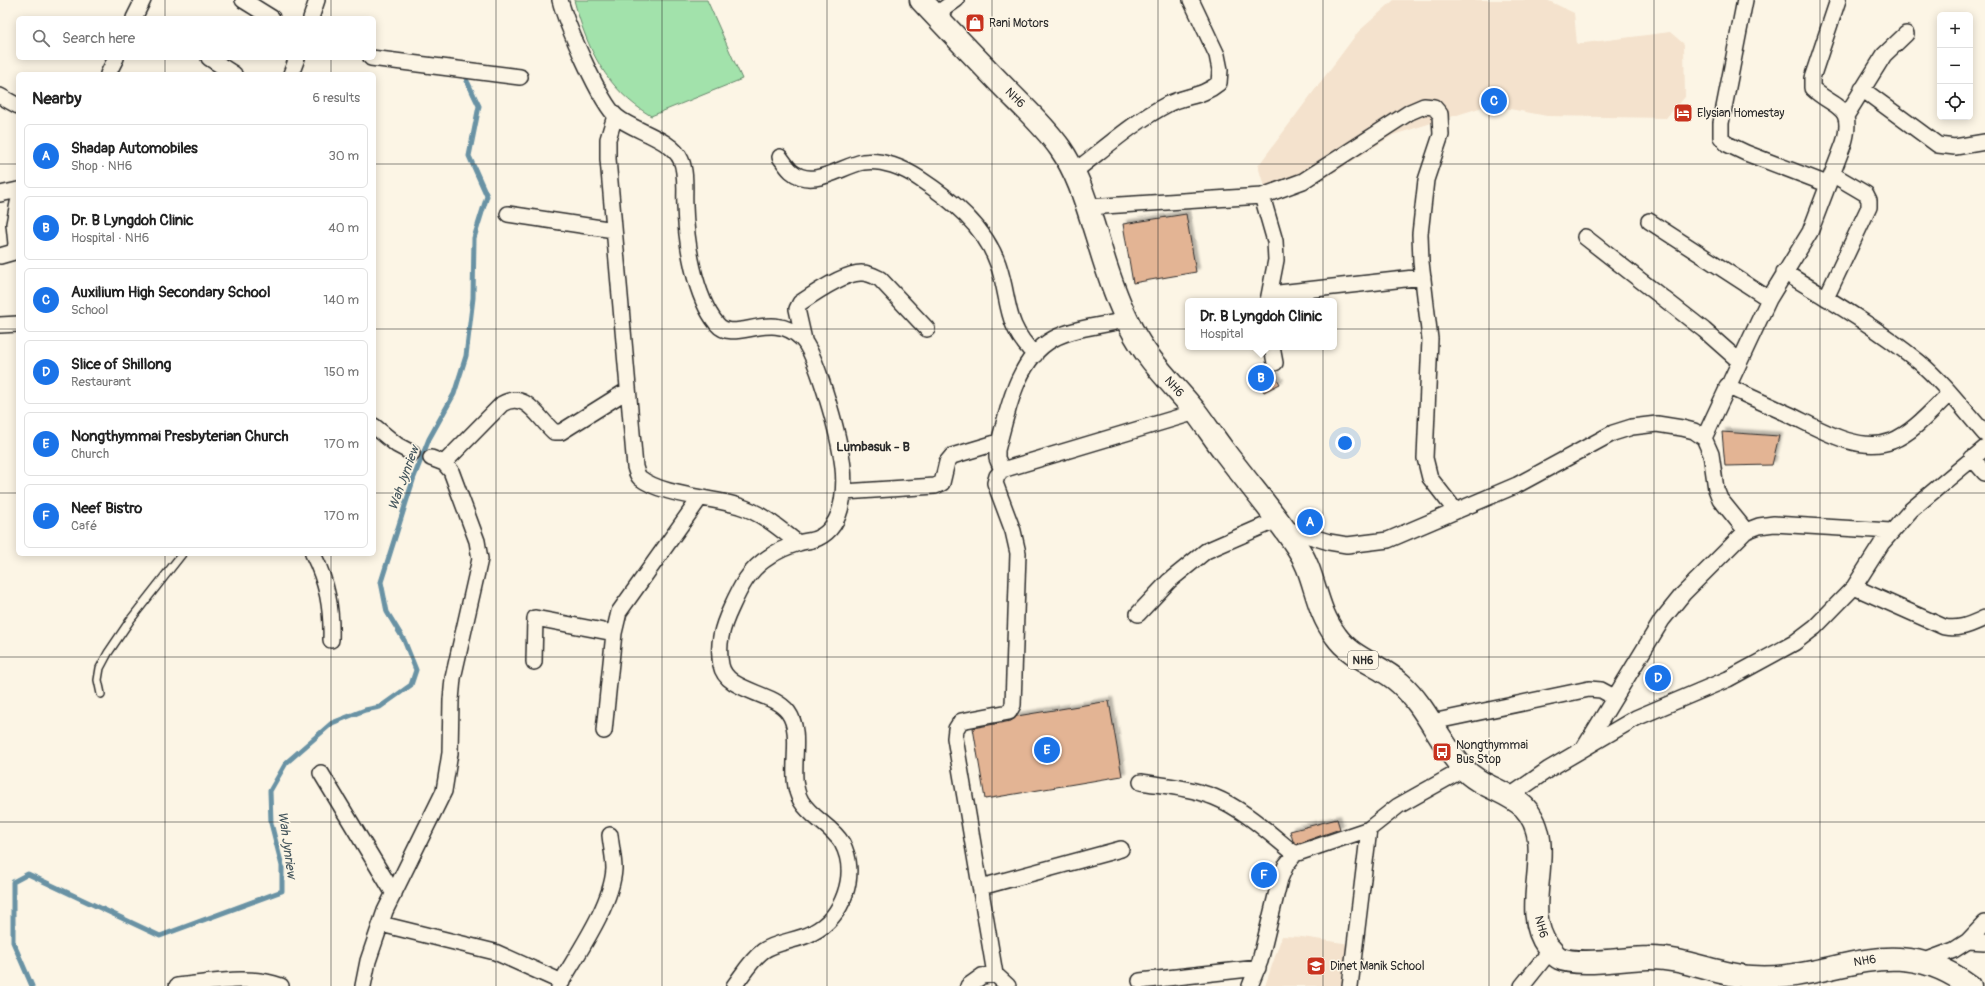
<!DOCTYPE html>
<meta charset="utf-8">
<style>
body{margin:0;font-family:Pangolin,sans-serif;background:#f6f6f6;color:#222}
.controls{position:absolute;right:12px;top:12px;display:grid;overflow:hidden;border-radius:6px;box-shadow:0 2px 10px #0003}
.controls button{width:36px;height:36px;display:grid;place-items:center;padding:0;border:0;border-bottom:1px solid #e0e0e0;background:#fff;color:#222;font:20px sans-serif}
.you{position:absolute;left:1345px;top:443px;width:14px;height:14px;margin:-10px;border:3px solid #fff;border-radius:50%;background:#1a73e8;box-shadow:0 0 0 6px #1a73e833}
.badge{display:grid;place-items:center;width:26px;height:26px;border-radius:50%;background:#1a73e8;color:#fff;font-size:13px;font-weight:700}
.pin{position:absolute;translate:-50% -50%;border:2px solid #fff;box-shadow:0 1px 4px #0006}
.popup{position:absolute;left:1185px;top:298px;width:152px;height:52px;box-sizing:border-box;display:grid;place-content:center;border-radius:6px;background:#fff;filter:drop-shadow(0 1px 3px #0005);font-size:13px;white-space:nowrap;color:#767676}
.popup b{font-size:15px;color:#222}
.popup::after{content:'';position:absolute;left:50%;top:100%;margin-left:-8px;border:8px solid transparent;border-top-color:#fff}
.list{margin:0;padding:0;list-style:none}
h2{display:flex;justify-content:space-between;align-items:center;height:52px;margin:0;padding:0 16px;font-size:17px}
h2 small{font-size:13px;font-weight:400;color:#767676}
.list li{display:grid;grid-template-columns:26px 1fr auto;gap:12px;align-items:center;box-sizing:border-box;height:64px;margin:0 8px 8px;padding:0 8px;border:1px solid #e0e0e0;border-radius:6px}
.list b{display:block;font-size:15px;white-space:nowrap}
.list p{margin:0;font-size:13px;white-space:nowrap;color:#767676}
.list em{font-size:13px;font-style:normal;color:#767676}
.icon{flex:none;width:22px;height:22px;fill:none;stroke:currentColor;stroke-width:2;stroke-linecap:round;stroke-linejoin:round}
.map{position:relative;flex:none;width:1985px;height:986px;overflow:hidden}
.search{position:absolute;background:#fff;box-shadow:0 2px 10px #0003;left:16px;top:16px;width:360px;height:44px;display:flex;align-items:center;gap:10px;box-sizing:border-box;padding:0 14px;border-radius:6px;color:#767676;font-size:15px}
.panel{position:absolute;background:#fff;box-shadow:0 2px 10px #0003;left:16px;top:72px;width:360px;height:484px;border-radius:6px}
.map>svg:first-child{display:block}
</style>
<div class="map">
<svg width="1985" height="986" viewBox="0 0 1985 986">
<defs>
<filter id="shadow"><feDropShadow dx="3.5" dy="-3.5" stdDeviation="1" flood-color="#0004"/></filter>
</defs>
<rect width="100%" height="100%" fill="#fcf5e5"/>
<filter id="ink" filterUnits="userSpaceOnUse"><feTurbulence type="fractalNoise" baseFrequency=".025" numOctaves="2"/><feDisplacementMap in="SourceGraphic" scale="8" xChannelSelector="R" yChannelSelector="G"/><feConvolveMatrix kernelMatrix="1 2 1 2 8 2 1 2 1" color-interpolation-filters="sRGB"/></filter>
<g filter="url(#ink)">
<path fill="#f4e2cd" d="M 1394,0 L 1547,0 L 1574,13 L 1577,44 L 1670,32 L 1684,44 L 1685,97 L 1666,118 L 1547,116 L 1489,105 L 1393,135 L 1327,177 L 1269,203 L 1258,166 L 1358,32 Z
M 1282,936 L 1302,937 L 1364,946 L 1355,986 L 1265,986 Z"/>
<path fill="#a2e2ab" stroke="#66866b" d="M 574,0 L 707,0 L 742,79 L 651,116 C 606,89 587,49 574,0 Z"/>
<g fill="none" stroke-linecap="round" stroke-linejoin="round">
<path stroke="#6992a4" stroke-width="5" d="M 32,986 L 13,942 L 13,882 L 28,874 L 160,936 L 282,891 L 282,866 L 271,823 L 270,791 L 286,763 L 332,723 L 365,710 L 380,707 L 411,685 L 416,670 L 404,640 L 387,612 L 381,582 L 414,477 L 429,439 L 454,394 L 466,356 L 473,298 L 474,238 L 487,196 L 469,156 L 479,106 L 467,81"/>
</g>
<path fill="#e3b494" stroke="#2b2b2b" filter="url(#shadow)" d="M 1186,214 L 1196,272 L 1133,283 L 1123,224 Z
M 1270,370 L 1273,372 L 1280,384 L 1264,392 L 1256,377 Z
M 1722,432 L 1779,436 L 1772,465 L 1725,466 Z
M 1109,701 L 1122,776 L 985,799 L 973,728 L 1011,721 L 1017,716 Z
M 1337,819 L 1340,829 L 1297,844 L 1293,841 L 1290,831 Z"/>
<g fill="none" stroke-linecap="round" stroke-linejoin="round">
<g stroke="#2b2b2b" stroke-width="10">
<path id="lane" d="M 101,694 L 98,680 L 100,668 L 108,653 L 131,619 L 182,554"/>
</g>
<g stroke="#2b2b2b" stroke-width="18">
<path id="street" d="M 243,0 L 272,18
M 560,0 C 566,23 600,103 617,117 C 634,131 672,139 681,160 C 687,174 684,192 685,206 C 686,241 694,296 717,324 C 734,345 772,308 802,339 C 816,353 836,427 840,449 C 846,476 848,524 818,538 C 812,541 805,541 799,543 C 789,546 777,551 769,557 C 749,569 740,588 731,608 C 722,627 717,644 721,665 C 726,692 772,691 788,712 C 805,735 786,775 801,801 C 811,818 832,826 842,843 C 859,874 843,918 812,933 C 797,941 778,941 763,951 C 751,960 743,974 734,986
M 1745,0 L 1721,123 L 1721,137 L 1727,144 L 1746,153 L 1827,184
M 935,15 L 956,0
M 134,18 L 143,0
M 311,18 L 317,0
M 209,58 L 234,74
M 371,58 L 520,77
M 108,74 L 116,58
M 291,74 L 297,58
M 1862,89 L 1938,145 L 1955,147 L 1985,142
M 0,96 L 18,106
M 615,116 L 608,139 L 608,159 L 635,467 C 636,470 637,475 640,478 C 663,496 712,497 739,506 C 762,513 780,529 798,543
M 1846,116 L 1884,55 L 1906,34
M 780,157 C 783,161 787,167 791,171 C 813,190 841,166 863,162 C 882,159 904,168 920,179 C 952,200 985,227 998,264 C 1011,302 1003,323 1035,355
M 1075,171 C 1105,148 1135,121 1168,104 C 1187,95 1202,97 1219,83 L 1220,70 L 1217,55 L 1191,0
M 0,194 L 18,190
M 1262,196 L 1275,241 L 1276,260 L 1268,301
M 1088,207 L 1262,196 L 1303,181 L 1410,112 L 1424,106 L 1434,107 L 1440,114 L 1441,135 L 1426,180 L 1420,234 L 1421,262 L 1430,339 L 1425,458 L 1430,478 L 1455,510
M 508,214 L 614,230
M 1649,221 L 1769,299
M 1585,237 L 1704,330 L 1739,361
M 0,256 L 14,252 L 16,244 L 14,224 L 18,203
M 1784,272 C 1830,300 1877,328 1919,362 C 1944,383 1964,410 1985,434
M 1270,294 L 1423,277
M 1826,298 L 1869,207 L 1869,200 L 1866,194 L 1832,174
M 0,325 L 18,324
M 804,340 L 797,309 L 800,303 C 813,294 846,272 862,273 C 869,273 874,276 880,279 L 927,329
M 1272,347 L 1275,363
M 1727,386 C 1748,396 1768,405 1788,414 C 1818,428 1858,454 1892,441 C 1914,432 1933,409 1950,393
M 374,426 L 397,445 L 412,453
M 1704,438 L 1769,299 L 1810,232 L 1844,143 C 1855,104 1834,109 1812,88 L 1812,78 L 1838,0
M 1972,458 L 1985,473
M 444,463 L 502,404 C 526,390 538,418 554,432 L 561,432 L 628,390
M 1002,470 L 997,458 L 997,450 C 1007,414 1016,359 1053,339 C 1073,328 1104,325 1127,320
M 844,492 L 935,486 L 942,483 L 947,462 L 952,456 L 999,442
M 1283,528 L 1329,542 L 1347,545 L 1388,540 L 1517,485 L 1613,433 L 1632,427 L 1657,424 L 1682,428 L 1694,431 L 1704,438 L 1711,454 L 1716,489 L 1720,499 L 1746,531
M 313,554 C 327,582 332,608 331,640
M 1854,587 L 1944,627 C 1960,630 1971,624 1985,618
M 1138,614 L 1169,581 L 1206,551 L 1277,520
M 534,662 L 535,618 L 614,633
M 1432,722 L 1589,689 L 1601,690 L 1614,697
M 604,731 L 614,633 L 619,612 L 700,498
M 1584,748 L 1662,620 L 1683,594 L 1746,531 L 1759,526 L 1774,524 L 1891,531
M 321,773 L 394,894
M 1141,782 C 1166,786 1191,788 1214,797 C 1244,809 1270,834 1295,854
M 1510,796 L 1549,769 L 1636,718 L 1728,679 L 1794,643 L 1815,627 L 1854,587 L 1882,543 L 1911,510 L 1985,448
M 981,887 L 1121,849
M 381,924 L 495,952 L 562,982
M 1968,941 L 1985,942
M 1922,962 L 1954,950 L 1968,941 L 1985,923
M 995,974 L 955,738 L 956,729 L 961,721 L 1009,712 L 1013,705 L 1018,553 L 1013,531 L 995,483 L 997,476 L 1002,470 L 1196,412
M 1140,981 L 1258,968
M 177,986 C 211,983 248,974 281,986
M 363,986 L 368,961 L 385,911 L 444,791 L 450,753 L 451,700 L 453,678 L 480,559 L 477,541 L 451,471 L 444,463 L 431,458
M 559,986 C 577,954 612,905 614,869 C 614,858 611,846 610,835
M 968,986 L 982,976 L 995,974 L 1008,986
M 1250,986 L 1260,961 L 1280,879 L 1286,865 L 1295,854 L 1369,829 L 1398,806 L 1464,769
M 1350,986 L 1369,829
M 1522,986 L 1550,951"/>
</g>
<g stroke="#2b2b2b" stroke-width="25">
<path id="highway" d="M 921,0 C 947,28 973,55 999,82 C 1020,104 1043,124 1060,148 C 1079,175 1087,206 1097,237 C 1106,268 1116,299 1131,328 C 1147,360 1173,384 1195,411 C 1205,424 1214,438 1224,451 C 1248,483 1275,514 1297,547 C 1316,574 1314,607 1336,636 C 1352,659 1381,665 1401,684 C 1427,708 1439,742 1463,768 C 1480,787 1506,790 1524,807 C 1561,846 1517,906 1548,947 C 1550,949 1556,957 1559,958 C 1577,967 1626,958 1648,958 C 1684,957 1716,975 1751,977 C 1833,983 1891,927 1970,986"/>
</g>
<use href="#lane" stroke="#fcf5e5" stroke-width="7"/>
<use href="#street" stroke="#fcf5e5" stroke-width="15"/>
<use href="#highway" stroke="#fcf5e5" stroke-width="22"/>
</g>
</g>
<path fill="none" stroke="#2b2b2b" stroke-width="1" stroke-opacity="0.55" d="M 165,0 L 165,18M 331,0 L 331,18M 496,0 L 496,986M 662,0 L 662,986M 827,0 L 827,986M 992,0 L 992,986M 1158,0 L 1158,986M 1323,0 L 1323,986M 1489,0 L 1489,986M 1654,0 L 1654,986M 1820,0 L 1820,986M 165,58 L 165,74M 331,58 L 331,74M 0,164 L 18,164M 374,164 L 1985,164M 0,329 L 18,329M 374,329 L 1985,329M 0,493 L 18,493M 374,493 L 1985,493M 165,554 L 165,986M 331,554 L 331,986M 0,657 L 1985,657M 0,822 L 1985,822"/>
<defs>
<g id="shop-square" transform="scale(1)"><rect x="-9" y="-9" width="18" height="18" rx="4" fill="#c8321e" stroke="#fcf5e5"/><path d="M-5-2.5h2.3a2.7 3.5 0 0 1 5.4 0H5L5.5 6h-11ZM-1.5-2.5h3a1.5 2.3 0 0 0-3 0Z" fill="#fff"/></g>
<g id="hotel-square" transform="scale(1)"><rect x="-9" y="-9" width="18" height="18" rx="4" fill="#c8321e" stroke="#fcf5e5"/><path d="M-6-4.5h1.5V1H6V5H4.5V3h-9V5H-6ZM-4 0a1.8 1.8 0 1 1 3.6 0ZM.5 0V-2.5h3Q6-2.5 6 0Z" fill="#fff"/></g>
<g id="bus-square" transform="scale(1)"><rect x="-9" y="-9" width="18" height="18" rx="4" fill="#c8321e" stroke="#fcf5e5"/><path d="M-5-6H5V4H4V6H2V4H-2V6H-4V4H-5ZM-3.5-4V0h7V-4ZM-3.5 1.2v1.5H-2V1.2ZM2 1.2v1.5H3.5V1.2Z" fill="#fff"/></g>
<g id="school-square" transform="scale(1)"><rect x="-9" y="-9" width="18" height="18" rx="4" fill="#c8321e" stroke="#fcf5e5"/><path d="M0-5L7-2L0 1L-7-2ZM-4 1L0 2.5L4 1V4Q0 6-4 4Z" fill="#fff"/></g>
</defs>
<g fill-rule="evenodd">
<use href="#shop-square" x="975" y="23"/>
<use href="#hotel-square" x="1683" y="113"/>
<use href="#bus-square" x="1442" y="752"/>
<use href="#school-square" x="1316" y="966"/>
</g>
<g text-anchor="middle" dominant-baseline="central" stroke-width="3" stroke-linejoin="round" paint-order="stroke">
<rect fill="#fcf5e5" stroke="#6a6863" stroke-width="1" x="1348" y="651" width="30" height="18" rx="3"/>
<g font-size="11" font-weight="bold" fill="#2b2b2b">
<text x="1363" y="660">NH6</text>
</g>
<g font-size="12" fill="#2b2b2b" stroke="#fcf5e5" text-anchor="start">
<text x="989" y="23">Rani Motors</text>
<text x="1697" y="113">Elysian Homestay</text>
<text x="1456" y="745">Nongthymmai<tspan x="1456" dy="14">Bus Stop</tspan></text>
<text x="1330" y="966">Dinet Manik School</text>
</g>
<g font-size="12" fill="#2b2b2b" stroke="#fcf5e5">
<text transform="translate(1015 98) rotate(45)">NH6</text>
<text transform="translate(1174 387) rotate(49)">NH6</text>
<text transform="translate(1541 927) rotate(75)">NH6</text>
<text transform="translate(1865 961) rotate(-9)">NH6</text>
</g>
<g font-size="13" font-weight="bold" fill="#2b2b2b" stroke="#fcf5e5">
<text x="873" y="447">Lumbasuk - B</text>
</g>
<g font-size="13" font-style="italic" fill="#45565d" stroke="#fcf5e5">
<text transform="translate(404 478) rotate(-70)">Wah Jynriew</text>
<text transform="translate(287 845) rotate(82)">Wah Jynriew</text>
</g>
</g>
</svg>
<div class="controls">
<button>+</button>
<button>−</button>
<button><svg class="icon" aria-label="locate" viewBox="0 0 24 24"><circle cx="12" cy="12" r="6"/><path d="M12 2v4M12 18v4M2 12h4M18 12h4"/></svg></button>
</div>
<div class="you"></div>
<div class="pin badge" style="left:1310px;top:522px">A</div>
<div class="pin badge" style="left:1261px;top:378px">B</div>
<div class="popup"><b>Dr. B Lyngdoh Clinic</b>Hospital</div>
<div class="pin badge" style="left:1494px;top:101px">C</div>
<div class="pin badge" style="left:1658px;top:678px">D</div>
<div class="pin badge" style="left:1047px;top:750px">E</div>
<div class="pin badge" style="left:1264px;top:875px">F</div>
<div class="search"><svg class="icon" aria-label="search" viewBox="0 0 24 24"><circle cx="10" cy="10" r="6"/><path d="M15 15l6 6"/></svg>Search here</div>
<section class="panel">
<h2>Nearby<small>6 results</small></h2>
<ul class="list">
<li><span class="badge">A</span><div><b>Shadap Automobiles</b><p>Shop · NH6</p></div><em>30 m</em></li>
<li><span class="badge">B</span><div><b>Dr. B Lyngdoh Clinic</b><p>Hospital · NH6</p></div><em>40 m</em></li>
<li><span class="badge">C</span><div><b>Auxilium High Secondary School</b><p>School</p></div><em>140 m</em></li>
<li><span class="badge">D</span><div><b>Slice of Shillong</b><p>Restaurant</p></div><em>150 m</em></li>
<li><span class="badge">E</span><div><b>Nongthymmai Presbyterian Church</b><p>Church</p></div><em>170 m</em></li>
<li><span class="badge">F</span><div><b>Neef Bistro</b><p>Café</p></div><em>170 m</em></li>
</ul>
</section>
</div>
